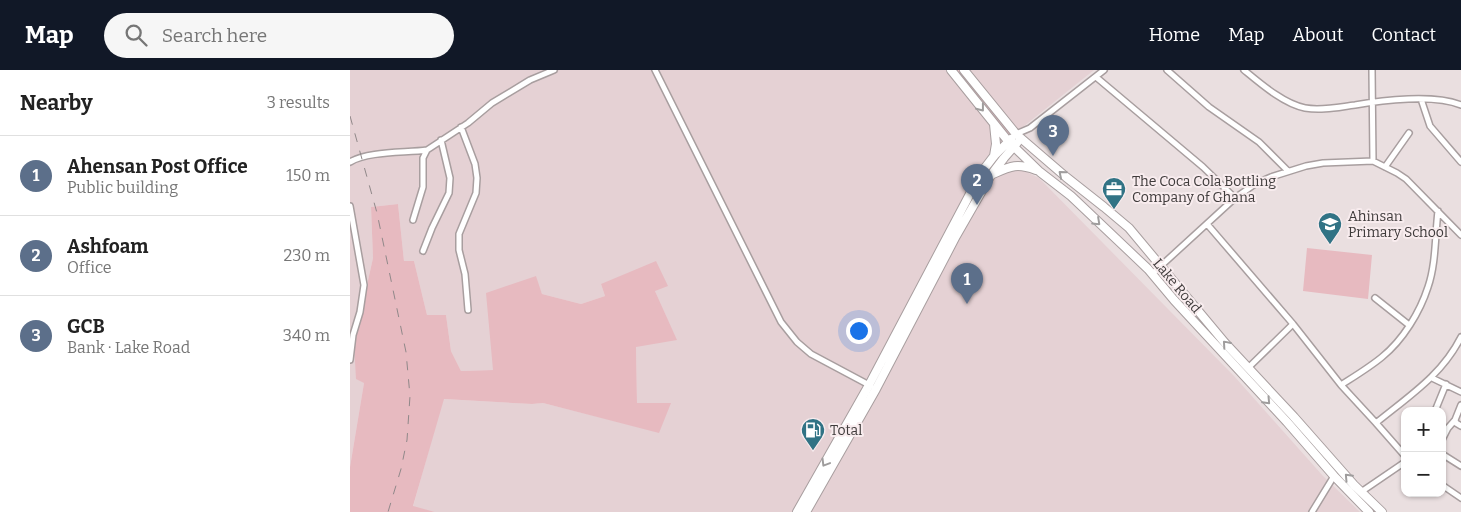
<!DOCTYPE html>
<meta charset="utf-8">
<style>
body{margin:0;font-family:Bitter,serif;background:#f6f6f6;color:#222}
.controls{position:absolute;right:15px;bottom:15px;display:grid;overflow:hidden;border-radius:10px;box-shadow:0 1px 4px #0004}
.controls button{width:45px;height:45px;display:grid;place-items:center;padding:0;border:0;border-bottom:1px solid #e0e0e0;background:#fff;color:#222;font:25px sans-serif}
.you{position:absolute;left:508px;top:260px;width:18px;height:18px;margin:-12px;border:4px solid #fff;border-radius:50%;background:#1a73e8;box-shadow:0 0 0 8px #1a73e833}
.badge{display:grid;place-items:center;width:32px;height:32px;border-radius:50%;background:#111827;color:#fff;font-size:16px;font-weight:700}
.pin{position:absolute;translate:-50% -41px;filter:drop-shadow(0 1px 2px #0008)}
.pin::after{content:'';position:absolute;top:26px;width:18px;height:15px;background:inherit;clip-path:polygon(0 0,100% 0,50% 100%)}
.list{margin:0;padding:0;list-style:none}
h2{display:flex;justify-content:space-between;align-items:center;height:65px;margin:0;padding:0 20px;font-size:21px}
h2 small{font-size:16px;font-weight:400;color:#767676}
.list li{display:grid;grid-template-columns:32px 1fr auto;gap:15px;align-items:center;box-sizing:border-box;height:80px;padding:0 20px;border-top:1px solid #e0e0e0}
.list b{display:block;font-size:19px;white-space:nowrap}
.list p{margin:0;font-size:16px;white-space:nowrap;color:#767676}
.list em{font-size:16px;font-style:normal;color:#767676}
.icon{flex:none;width:28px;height:28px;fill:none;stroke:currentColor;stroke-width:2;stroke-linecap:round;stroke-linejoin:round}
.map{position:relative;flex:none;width:1111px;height:442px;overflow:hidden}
header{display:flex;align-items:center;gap:30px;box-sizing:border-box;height:70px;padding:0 25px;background:#111827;color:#fff}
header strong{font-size:24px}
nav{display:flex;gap:28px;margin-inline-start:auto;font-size:18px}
.search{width:350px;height:45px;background:#f6f6f6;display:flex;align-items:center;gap:12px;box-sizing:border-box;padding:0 18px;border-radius:28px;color:#767676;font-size:19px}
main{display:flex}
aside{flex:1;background:#fff}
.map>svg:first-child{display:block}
</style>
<header>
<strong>Map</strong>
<div class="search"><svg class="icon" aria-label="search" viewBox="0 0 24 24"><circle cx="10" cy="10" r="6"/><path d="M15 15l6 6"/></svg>Search here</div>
<nav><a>Home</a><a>Map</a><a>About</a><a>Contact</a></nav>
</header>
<main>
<aside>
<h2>Nearby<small>3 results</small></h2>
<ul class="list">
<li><span class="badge" style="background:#5c6f8a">1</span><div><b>Ahensan Post Office</b><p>Public building</p></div><em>150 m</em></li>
<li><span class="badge" style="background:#5c6f8a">2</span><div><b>Ashfoam</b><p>Office</p></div><em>230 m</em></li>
<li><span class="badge" style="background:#5c6f8a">3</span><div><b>GCB</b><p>Bank · Lake Road</p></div><em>340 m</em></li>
</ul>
</aside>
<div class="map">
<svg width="1111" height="442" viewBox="0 0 1111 442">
<rect width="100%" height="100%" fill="#eadfe0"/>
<path fill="#e5d1d4" d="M 0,0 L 744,0 L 639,84 L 689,108 L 884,306 L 973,406 L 1010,442 L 85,442 L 63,437 L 93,329 L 182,334 L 193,333 L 308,362 L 320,333 L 287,333 L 286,276 L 326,269 L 305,221 L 251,214 L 255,226 L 231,234 L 192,224 L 185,206 L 143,300 L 111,301 L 101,281 L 96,245 L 77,245 L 64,191 L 54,191 L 48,134 L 21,137 L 23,188 L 4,273 L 14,313 L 0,397 Z"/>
<path fill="#e7bac0" d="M 605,0 L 610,0 L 661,60 L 660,64 L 657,65 Z
M 48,134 L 54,191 L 64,191 L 77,245 L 96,245 L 101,281 L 111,301 L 143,300 L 136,223 L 186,206 L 192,224 L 231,234 L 255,226 L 251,214 L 306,191 L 318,216 L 305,221 L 327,270 L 286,277 L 287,333 L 321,333 L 309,363 L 193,333 L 182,334 L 94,329 L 63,436 L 85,442 L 0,442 L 0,397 L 14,313 L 6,309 L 4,273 L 23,188 L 21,137 Z
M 957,178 L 1022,185 L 1018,229 L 953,221 Z"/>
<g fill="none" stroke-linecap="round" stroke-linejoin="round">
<g stroke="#a89e9f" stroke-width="8">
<path id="minor" d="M 305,0 L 431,252 L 447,272 L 461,284 L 521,316
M 817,0 L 859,37 L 909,72 L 938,101
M 894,0 C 911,14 934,34 955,38 C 972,41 989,37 1005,35 C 1033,30 1084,24 1111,35
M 1022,0 L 1023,91
M 746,7 L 853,97 L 885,128
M 1071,29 L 1080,56 L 1111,92
M 111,57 L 125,94 L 127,108 L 126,123 L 109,164 L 109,180 L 115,204 L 118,240
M 666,64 L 680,58 L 754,0
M 0,92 C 18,81 55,83 77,80
M 1035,97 L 1059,63
M 0,136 L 14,215 L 10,242 L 3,265 L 0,290
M 63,150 L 73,117 L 73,88 L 77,80 L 118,53 L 142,33 L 180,10 L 204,0
M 857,154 L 943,254 L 991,315 L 1026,353 L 1055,386
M 73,181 L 82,158 L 99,123 L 100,108 L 91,70
M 802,204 L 885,128 L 905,114 L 921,107 L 956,96 L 973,93 L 1023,91 L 1047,103 L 1056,109 L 1111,165
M 1025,228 L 1059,255
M 898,298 L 943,254
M 1082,308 L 1111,322
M 991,315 C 1005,306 1020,297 1032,287 C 1053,270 1070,242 1078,217 C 1086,194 1085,166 1088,141
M 1111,335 L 1105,350 L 1106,353 L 1111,356
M 1085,341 L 1096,314
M 1026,353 C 1059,326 1092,305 1111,267
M 1092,370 L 1098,358 L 1105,350
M 1092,384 L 1111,396
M 1092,415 L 1111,428
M 1011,422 L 1055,392
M 962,442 L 984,406"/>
</g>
<g stroke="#a89e9f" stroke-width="10">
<path id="secondary" d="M 601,0 L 658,71 L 690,102 L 721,126 L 798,199 L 824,230 L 937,352 L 984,406 L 1019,442
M 614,0 L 666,64 L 716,107 L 754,137 L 779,158 L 875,273 L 944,347 L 1004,415 L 1032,442
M 644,86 L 646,74 L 644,54
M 643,104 C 661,96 667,93 686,100
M 447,442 L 519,315 L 631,103 L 644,86 L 661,69
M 456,442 L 526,319 L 606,166 L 641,105 L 654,88 L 667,73"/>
</g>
<use href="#minor" stroke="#fff" stroke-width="5"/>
<use href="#secondary" stroke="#fff" stroke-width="8"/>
<path stroke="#908889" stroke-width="1" stroke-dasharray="9 9" stroke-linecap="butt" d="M 0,46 L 27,143 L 56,282 L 60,326 L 57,370 L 51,399 L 38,442"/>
</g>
<defs><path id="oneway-chevron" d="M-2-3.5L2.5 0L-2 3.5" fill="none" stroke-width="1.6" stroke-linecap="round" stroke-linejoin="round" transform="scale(1.25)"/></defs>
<g stroke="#9f9d9d">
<use href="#oneway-chevron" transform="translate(631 38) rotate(52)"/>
<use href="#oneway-chevron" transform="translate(712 104) rotate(-140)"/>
<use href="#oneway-chevron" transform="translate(747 152) rotate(43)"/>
<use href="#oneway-chevron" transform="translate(876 274) rotate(-131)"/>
<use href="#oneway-chevron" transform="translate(917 331) rotate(47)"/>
<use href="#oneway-chevron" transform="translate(475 393) rotate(121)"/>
<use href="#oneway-chevron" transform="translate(998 407) rotate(-133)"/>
</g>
<defs>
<g id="office-pin" transform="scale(1.25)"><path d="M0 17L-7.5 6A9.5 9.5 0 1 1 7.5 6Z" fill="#317385" stroke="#f8ecee"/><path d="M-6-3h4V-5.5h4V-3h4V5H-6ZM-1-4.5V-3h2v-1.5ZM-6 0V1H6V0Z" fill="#fff"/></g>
<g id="school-pin" transform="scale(1.25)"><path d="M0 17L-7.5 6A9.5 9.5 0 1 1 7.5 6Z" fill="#317385" stroke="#f8ecee"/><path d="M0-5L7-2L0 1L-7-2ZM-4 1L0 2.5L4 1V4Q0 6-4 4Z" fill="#fff"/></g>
<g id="fuel-pin" transform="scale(1.25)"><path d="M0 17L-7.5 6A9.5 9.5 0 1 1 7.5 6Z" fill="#317385" stroke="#f8ecee"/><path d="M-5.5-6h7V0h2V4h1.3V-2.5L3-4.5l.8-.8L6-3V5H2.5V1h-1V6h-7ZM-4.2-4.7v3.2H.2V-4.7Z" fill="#fff"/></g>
</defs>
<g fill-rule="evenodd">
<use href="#office-pin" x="764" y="119"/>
<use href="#school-pin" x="980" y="154"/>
<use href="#fuel-pin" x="463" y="360"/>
</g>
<g text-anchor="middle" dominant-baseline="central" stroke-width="4" stroke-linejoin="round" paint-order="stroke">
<g font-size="14" fill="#3f3b3b" stroke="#f8ecee" text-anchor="start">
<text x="782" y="111">The Coca Cola Bottling<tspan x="782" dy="16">Company of Ghana</tspan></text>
<text x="998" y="146">Ahinsan<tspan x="998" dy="16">Primary School</tspan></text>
<text x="480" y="360">Total</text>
</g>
<g font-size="14" fill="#3f3b3b" stroke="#f8ecee">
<text transform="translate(827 216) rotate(50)">Lake Road</text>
</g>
</g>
</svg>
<div class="controls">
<button>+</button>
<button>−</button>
</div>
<div class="you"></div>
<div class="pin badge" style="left:617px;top:234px;background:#5c6f8a">1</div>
<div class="pin badge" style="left:627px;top:135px;background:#5c6f8a">2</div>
<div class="pin badge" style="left:703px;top:86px;background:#5c6f8a">3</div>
</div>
</main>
